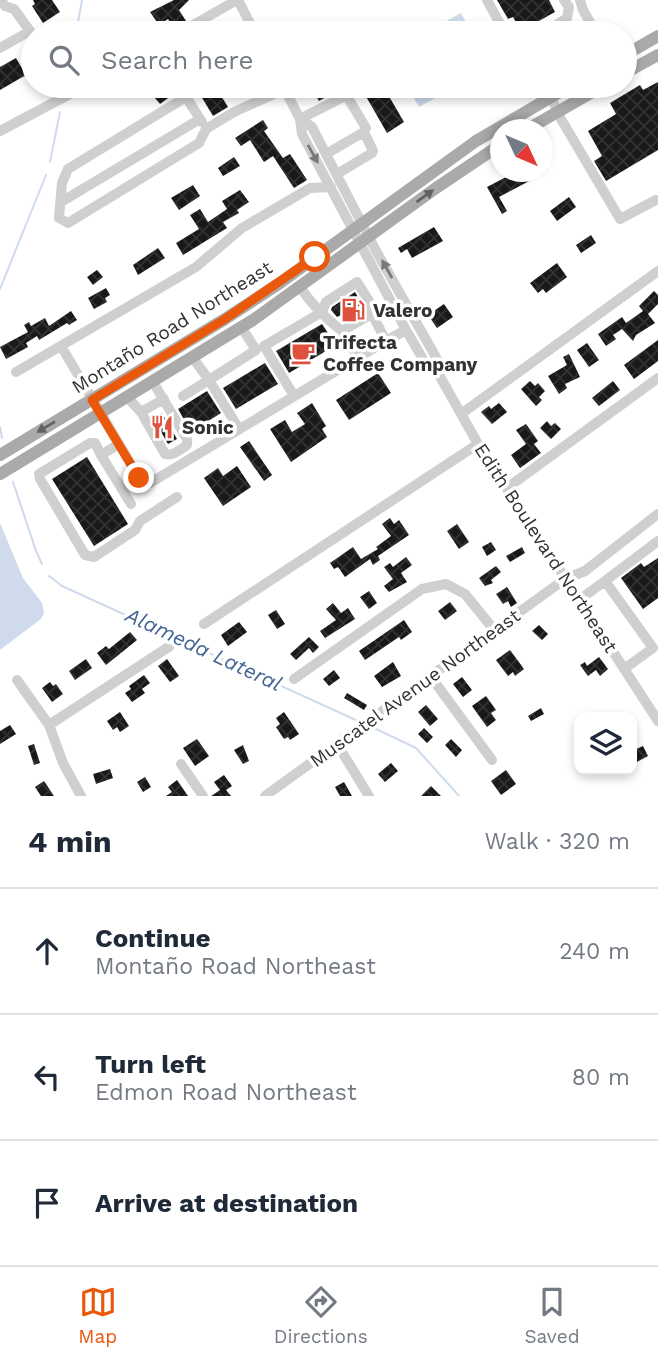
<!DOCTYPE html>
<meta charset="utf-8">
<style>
body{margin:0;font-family:"Work Sans",sans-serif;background:#f2f2f3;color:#1f2937}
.controls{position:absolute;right:21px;bottom:21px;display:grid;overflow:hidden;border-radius:14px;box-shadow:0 4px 10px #0003}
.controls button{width:63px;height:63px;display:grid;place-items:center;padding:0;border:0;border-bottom:2px solid #e0e1e3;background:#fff;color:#1f2937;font:35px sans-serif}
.compass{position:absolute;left:490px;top:119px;width:63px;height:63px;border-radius:50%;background:#fff;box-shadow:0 4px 10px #0003;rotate:134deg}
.stop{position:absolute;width:21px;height:21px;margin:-16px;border:5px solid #ea580c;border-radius:50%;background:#fff}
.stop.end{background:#ea580c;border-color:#fff;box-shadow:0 2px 7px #0008}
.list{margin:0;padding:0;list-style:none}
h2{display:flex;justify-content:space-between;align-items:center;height:91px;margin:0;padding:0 28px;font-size:30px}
h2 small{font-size:23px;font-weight:400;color:#747a83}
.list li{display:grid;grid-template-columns:46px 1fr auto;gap:21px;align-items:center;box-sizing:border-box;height:126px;padding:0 28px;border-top:2px solid #e0e1e3}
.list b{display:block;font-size:26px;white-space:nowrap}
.list p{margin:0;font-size:23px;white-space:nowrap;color:#747a83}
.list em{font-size:23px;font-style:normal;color:#747a83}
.icon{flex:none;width:38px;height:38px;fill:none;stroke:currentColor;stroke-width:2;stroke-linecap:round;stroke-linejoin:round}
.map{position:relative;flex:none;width:658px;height:796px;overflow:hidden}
.search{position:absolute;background:#fff;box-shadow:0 4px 10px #0003;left:21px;right:21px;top:21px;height:77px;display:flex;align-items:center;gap:18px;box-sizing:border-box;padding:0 24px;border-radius:38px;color:#747a83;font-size:26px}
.sheet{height:469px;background:#fff}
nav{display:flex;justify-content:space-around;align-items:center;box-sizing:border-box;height:98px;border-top:2px solid #e0e1e3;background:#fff;font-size:19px;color:#747a83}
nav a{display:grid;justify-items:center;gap:4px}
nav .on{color:#ea580c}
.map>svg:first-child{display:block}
</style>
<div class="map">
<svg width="658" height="796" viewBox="0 0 658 796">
<defs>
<pattern id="building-cross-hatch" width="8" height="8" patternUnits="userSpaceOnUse" patternTransform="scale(1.75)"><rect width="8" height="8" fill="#191919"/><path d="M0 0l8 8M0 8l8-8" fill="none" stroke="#323232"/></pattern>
</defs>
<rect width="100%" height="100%" fill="#fff"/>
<path fill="#cfdbec" d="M 461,13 L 472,33 L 425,33 Z
M 407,86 L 457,86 L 419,107 Z
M 0,523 L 23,578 L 42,603 L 44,613 L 41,619 L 0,650 Z"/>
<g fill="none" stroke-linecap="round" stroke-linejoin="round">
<path stroke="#cfdbec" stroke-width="2" d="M 76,33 L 82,0
M 65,88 L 66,86
M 50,162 L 60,112
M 0,289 L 46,175
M 0,427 L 2,438
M 13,482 L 36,551 L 42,564
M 49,576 L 62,586 L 358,721
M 374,728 L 416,748 L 459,796"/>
</g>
<path fill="url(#building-cross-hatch)" d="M 33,0 L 52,0 L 60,12 L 43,23 L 32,6 L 35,4 Z
M 174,0 L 189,0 L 179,10 L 186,21 L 174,28 L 168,19 L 159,25 L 150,12 Z
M 497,0 L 549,0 L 555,12 L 521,31 L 513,17 L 508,19 Z
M 16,58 L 26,75 L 0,90 L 0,67 Z
M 658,82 L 658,150 L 606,181 L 594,161 L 602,156 L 588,131 L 616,114 L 610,103 L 640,85 L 643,90 Z
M 168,86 L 185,86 L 160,104 L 154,97 Z
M 211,86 L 215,86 L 228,107 L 213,116 L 201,96 L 210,90 Z
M 311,86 L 346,86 L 319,101 Z
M 360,86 L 383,86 L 404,122 L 387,133 Z
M 263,120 L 268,128 L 264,131 L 283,158 L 290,154 L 307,180 L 294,188 L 273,156 L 264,162 L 250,140 L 241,146 L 235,138 Z
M 234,157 L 240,166 L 223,176 L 218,168 Z
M 516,172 L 529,172 L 533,179 L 499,197 L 507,211 L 502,214 L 487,187 Z
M 193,185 L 200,196 L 179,210 L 171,198 Z
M 240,190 L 249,202 L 237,210 L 239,213 L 223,222 L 227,228 L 183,255 L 176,243 L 199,229 L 190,215 L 200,209 L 208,222 L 227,209 L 222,201 Z
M 569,197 L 576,207 L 557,221 L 550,211 Z
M 434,227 L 443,241 L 412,258 L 407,249 L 401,253 L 398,248 Z
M 591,235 L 596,243 L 581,253 L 576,245 Z
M 158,248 L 165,258 L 138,275 L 133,265 Z
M 557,263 L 567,277 L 546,293 L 543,289 L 538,293 L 530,283 Z
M 97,270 L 103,277 L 93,285 L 87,277 Z
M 106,288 L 110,295 L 105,298 L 107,302 L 94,309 L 88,298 Z
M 654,291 L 658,295 L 658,304 L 648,314 L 655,323 L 636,335 L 633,341 L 622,329 L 613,335 L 616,339 L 606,346 L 598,334 L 622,317 L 626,323 L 643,311 L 639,306 Z
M 355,292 L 362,304 L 356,308 L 358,312 L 348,318 L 345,313 L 337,317 L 331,310 L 332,307 Z
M 444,304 L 453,317 L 437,328 L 428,315 Z
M 71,311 L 77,320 L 69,325 L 67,323 L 39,340 L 37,336 L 26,343 L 28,347 L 6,359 L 0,347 L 28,332 L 24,325 L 29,322 L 31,326 L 45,318 L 49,326 Z
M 322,324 L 336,345 L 289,373 L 276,351 Z
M 658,340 L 658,361 L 634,379 L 624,365 Z
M 587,343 L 599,360 L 589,367 L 577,350 Z
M 569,354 L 580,377 L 565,384 L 567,388 L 559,394 L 548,376 L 567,365 L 563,357 Z
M 265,363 L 278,384 L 236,409 L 223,388 Z
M 378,373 L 391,393 L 349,420 L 336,400 Z
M 530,381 L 535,386 L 538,383 L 545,391 L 539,397 L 542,400 L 536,406 L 521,389 Z
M 613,381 L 620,390 L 599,406 L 592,398 Z
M 207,391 L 221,413 L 191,432 L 178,409 Z
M 312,403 L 326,426 L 322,429 L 327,437 L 291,462 L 270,429 L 285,420 L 292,432 L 305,424 L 297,413 Z
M 499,403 L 507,412 L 492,424 L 481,412 L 489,406 L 491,409 Z
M 162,413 L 177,439 L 168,444 L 153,418 Z
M 547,421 L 551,426 L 555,423 L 561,429 L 551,439 L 540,428 Z
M 526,424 L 538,441 L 534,444 L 541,453 L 520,468 L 511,455 L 526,444 L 516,430 Z
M 249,441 L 272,475 L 264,481 L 240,447 Z
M 87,457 L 128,524 L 94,546 L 52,479 Z
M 237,466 L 251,487 L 223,506 L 204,478 L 218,468 L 223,476 Z
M 390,518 L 394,524 L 399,520 L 409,535 L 378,556 L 380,560 L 373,565 L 370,559 L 345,577 L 338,567 L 334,569 L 330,563 L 353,547 L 361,559 L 378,549 L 376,547 L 391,536 L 382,524 Z
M 457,524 L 469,542 L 459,549 L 447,531 Z
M 491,542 L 496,550 L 487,556 L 482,547 Z
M 522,547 L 525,553 L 510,562 L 506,556 Z
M 406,557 L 412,565 L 401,573 L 407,582 L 389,592 L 384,586 L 393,579 L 384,567 L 390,563 L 393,567 Z
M 658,558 L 658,598 L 643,609 L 621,578 L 641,563 L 644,567 Z
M 496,566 L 501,572 L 491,580 L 493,583 L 485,586 L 479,578 Z
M 507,587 L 517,603 L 511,607 L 508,601 L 503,604 L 496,594 Z
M 369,591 L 377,603 L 369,609 L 360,597 Z
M 450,602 L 457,611 L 445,620 L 438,611 Z
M 333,603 L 341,613 L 348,608 L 355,619 L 325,638 L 320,631 L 336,620 L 326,609 Z
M 276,610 L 285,624 L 277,629 L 268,615 Z
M 404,620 L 412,632 L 401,640 L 399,637 L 365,660 L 359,651 Z
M 239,622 L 247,632 L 228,646 L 221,635 Z
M 539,625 L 548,634 L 542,640 L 532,631 Z
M 130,632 L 137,640 L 106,665 L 97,653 L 106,646 L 109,649 Z
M 309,637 L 319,647 L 313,653 L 309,648 L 296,660 L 290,654 Z
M 510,650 L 524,669 L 515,676 L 513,672 L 508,676 L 496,660 Z
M 599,657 L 608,669 L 600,676 L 596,670 L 588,676 L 580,665 L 585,662 L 587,666 Z
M 86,659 L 92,668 L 75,680 L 69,671 Z
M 167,659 L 179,676 L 170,682 L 158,666 Z
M 393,662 L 401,676 L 382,687 L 374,676 Z
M 334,670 L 340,678 L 329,686 L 323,679 Z
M 144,675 L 150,683 L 142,689 L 145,693 L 132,702 L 125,693 L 131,689 L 129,686 Z
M 462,677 L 472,690 L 463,697 L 453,684 Z
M 50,682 L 53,686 L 56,684 L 63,694 L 52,702 L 42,688 Z
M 347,693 L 367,705 L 364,710 L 344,698 Z
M 486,696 L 496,710 L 491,713 L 496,720 L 487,727 L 472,706 Z
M 426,705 L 438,719 L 430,726 L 418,712 Z
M 541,708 L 544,714 L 531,721 L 528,716 Z
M 120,712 L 129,726 L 120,732 L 117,727 L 113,730 L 107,721 Z
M 284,712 L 299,734 L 290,740 L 288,737 L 284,739 L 276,727 L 280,724 L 276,718 Z
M 10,725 L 16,734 L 0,744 L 0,731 Z
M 424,728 L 433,737 L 427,743 L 418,734 Z
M 197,739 L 209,756 L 195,766 L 183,748 Z
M 451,739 L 462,750 L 456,757 L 445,745 Z
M 34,744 L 40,763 L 34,765 L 28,746 Z
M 243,745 L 249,761 L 243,764 L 234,750 Z
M 643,746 L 648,756 L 635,763 L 632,751 Z
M 391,763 L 398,771 L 385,782 L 378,774 Z
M 110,769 L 113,778 L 96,784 L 93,774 Z
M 506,770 L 516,784 L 501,795 L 491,781 Z
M 224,775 L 232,786 L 226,790 L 231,796 L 211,796 L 220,790 L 214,782 Z
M 145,777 L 151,787 L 143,792 L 137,782 Z
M 177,780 L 188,796 L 166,796 L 172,792 L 168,787 Z
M 44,781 L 54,796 L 41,796 L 35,787 Z
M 344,782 L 352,796 L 340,796 L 335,787 Z
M 431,786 L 441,796 L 421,796 Z"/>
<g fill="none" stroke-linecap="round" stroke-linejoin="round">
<path stroke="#cfcfcf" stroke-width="10" d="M 238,0 L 255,33
M 487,0 L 505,33
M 580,0 L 583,10 L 596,33
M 179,33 L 237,0
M 544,33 L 567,18 L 569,7 L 564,0
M 0,48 L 30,31 L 14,9 L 5,6 L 1,0
M 204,86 L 68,169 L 62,183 L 59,218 L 68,223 L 199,143 L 206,129 L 234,112 L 285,89
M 283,86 L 300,119 L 302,134 L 406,330 L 427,366 L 438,373
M 546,86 L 561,119 L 620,219 L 656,200
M 186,97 L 202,122
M 300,119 L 312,127 L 375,249 L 438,361 L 438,373 L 478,444 L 658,721
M 300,119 L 345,96 L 348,98 L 366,128 L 364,132 L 326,154
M 0,131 L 85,86
M 337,174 L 372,153 L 373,151 L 364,132
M 61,202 L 200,119
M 391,303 L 372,314 L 386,341 L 406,330
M 342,331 L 358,358
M 61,346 L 135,471 L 140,478 L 150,483 L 386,341
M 193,358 L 209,380 L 256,350 L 242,328
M 16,372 L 196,267 L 242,228 L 310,188 L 331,187
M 183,396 L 209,380 L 239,429
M 294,396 L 264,346 L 322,312 L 326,302 L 357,282 L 369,301 L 372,314 L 342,331 C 327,319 311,304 301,288
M 127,397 L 141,412 L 165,454 C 173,456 180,450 187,445 L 187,439 L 153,382
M 141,412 L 164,399
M 461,414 L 658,271
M 119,444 L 101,455 L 131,504
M 101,455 L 95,443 L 90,443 L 39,474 L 40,479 L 85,555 L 94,557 L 135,530 L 140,521 L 177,497
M 507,488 L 658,378
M 605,581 L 658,541
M 579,600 L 605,581 L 653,648 L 624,669
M 204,624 L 478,444
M 431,677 L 492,760
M 294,679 L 422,589 L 446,584 L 465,594 L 495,631
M 17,680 L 49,725 L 63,763 L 81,796
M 49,725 L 170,646
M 337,744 L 369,796
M 181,764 L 203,796
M 265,796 L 565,579 L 585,571 L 658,514"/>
<path stroke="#aaa" stroke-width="12" d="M 625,55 L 658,36
M 625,73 L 658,55
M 526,130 L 603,86
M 0,455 L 225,319 L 280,283 L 476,141 L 570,86
M 0,474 L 253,320 L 436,188 L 500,145"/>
</g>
<defs><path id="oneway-solid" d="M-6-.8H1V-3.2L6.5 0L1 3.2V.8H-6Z" transform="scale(1.75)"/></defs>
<g fill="#797979">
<use href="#oneway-solid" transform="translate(313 154) rotate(61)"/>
<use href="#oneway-solid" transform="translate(387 269) rotate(-119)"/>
</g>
<g fill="#626262">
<use href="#oneway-solid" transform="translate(425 196) rotate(-36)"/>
<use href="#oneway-solid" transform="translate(46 427) rotate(149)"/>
</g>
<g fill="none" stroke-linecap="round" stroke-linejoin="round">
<path stroke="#ea580c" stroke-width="9" d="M 139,478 L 92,400 L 225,319 L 315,257"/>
</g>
<defs>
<g id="fuel-bare" transform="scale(1.89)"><path d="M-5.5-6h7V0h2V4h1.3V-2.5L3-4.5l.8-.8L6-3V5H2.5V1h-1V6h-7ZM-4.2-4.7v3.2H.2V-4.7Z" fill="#df503d" stroke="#fff" stroke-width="2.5" paint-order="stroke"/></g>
<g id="cafe-bare" transform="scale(1.89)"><path d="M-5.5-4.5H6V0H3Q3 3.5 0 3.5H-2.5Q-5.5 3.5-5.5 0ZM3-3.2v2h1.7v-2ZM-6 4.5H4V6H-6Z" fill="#df503d" stroke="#fff" stroke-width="2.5" paint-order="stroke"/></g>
<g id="restaurant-bare" transform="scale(1.89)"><path d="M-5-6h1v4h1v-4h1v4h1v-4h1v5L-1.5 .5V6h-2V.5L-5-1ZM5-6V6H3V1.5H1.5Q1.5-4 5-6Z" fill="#df503d" stroke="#fff" stroke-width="2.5" paint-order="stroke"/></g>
</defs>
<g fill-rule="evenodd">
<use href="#fuel-bare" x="353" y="310"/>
<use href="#cafe-bare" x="303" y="353"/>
<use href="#restaurant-bare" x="162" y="427"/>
</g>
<g text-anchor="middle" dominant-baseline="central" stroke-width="7" stroke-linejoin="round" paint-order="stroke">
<g font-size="19" font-weight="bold" fill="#323232" stroke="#fff" text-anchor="start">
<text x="373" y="310">Valero</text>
<text x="323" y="342">Trifecta<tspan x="323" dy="22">Coffee Company</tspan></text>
<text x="182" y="427">Sonic</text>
</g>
<g font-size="19" fill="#323232" stroke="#fff">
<text transform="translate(172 327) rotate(-32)">Montaño Road Northeast</text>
<text transform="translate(546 548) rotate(57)">Edith Boulevard Northeast</text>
<text transform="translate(415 688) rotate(-36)">Muscatel Avenue Northeast</text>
</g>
<g font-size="21" font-style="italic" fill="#426492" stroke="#fff">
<text transform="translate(204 649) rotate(25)">Alameda Lateral</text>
</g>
</g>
</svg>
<div class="controls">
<button><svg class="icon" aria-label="layers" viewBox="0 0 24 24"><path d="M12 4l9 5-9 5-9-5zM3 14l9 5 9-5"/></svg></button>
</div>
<svg class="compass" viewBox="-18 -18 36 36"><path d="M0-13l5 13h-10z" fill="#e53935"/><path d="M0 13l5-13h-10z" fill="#747a83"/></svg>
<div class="stop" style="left:315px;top:257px"></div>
<div class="stop end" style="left:139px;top:478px"></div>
<div class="search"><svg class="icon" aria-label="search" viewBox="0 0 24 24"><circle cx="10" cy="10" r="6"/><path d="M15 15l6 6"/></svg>Search here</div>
</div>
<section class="sheet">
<h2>4 min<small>Walk · 320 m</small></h2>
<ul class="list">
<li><svg class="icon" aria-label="ahead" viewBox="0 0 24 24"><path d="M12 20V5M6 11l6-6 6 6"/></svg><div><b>Continue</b><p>Montaño Road Northeast</p></div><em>240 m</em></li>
<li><svg class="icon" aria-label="left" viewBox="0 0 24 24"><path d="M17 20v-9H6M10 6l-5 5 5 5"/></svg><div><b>Turn left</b><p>Edmon Road Northeast</p></div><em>80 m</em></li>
<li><svg class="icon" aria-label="arrive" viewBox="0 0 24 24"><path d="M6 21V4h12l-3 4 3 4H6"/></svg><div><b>Arrive at destination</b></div></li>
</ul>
</section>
<nav>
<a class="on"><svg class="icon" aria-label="map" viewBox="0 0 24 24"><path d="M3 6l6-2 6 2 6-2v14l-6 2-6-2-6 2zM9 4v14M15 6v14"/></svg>Map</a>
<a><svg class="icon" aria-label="directions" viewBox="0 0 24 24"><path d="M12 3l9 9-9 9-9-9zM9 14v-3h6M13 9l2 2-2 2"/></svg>Directions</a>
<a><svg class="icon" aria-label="saved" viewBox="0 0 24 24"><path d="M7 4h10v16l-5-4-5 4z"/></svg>Saved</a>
</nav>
